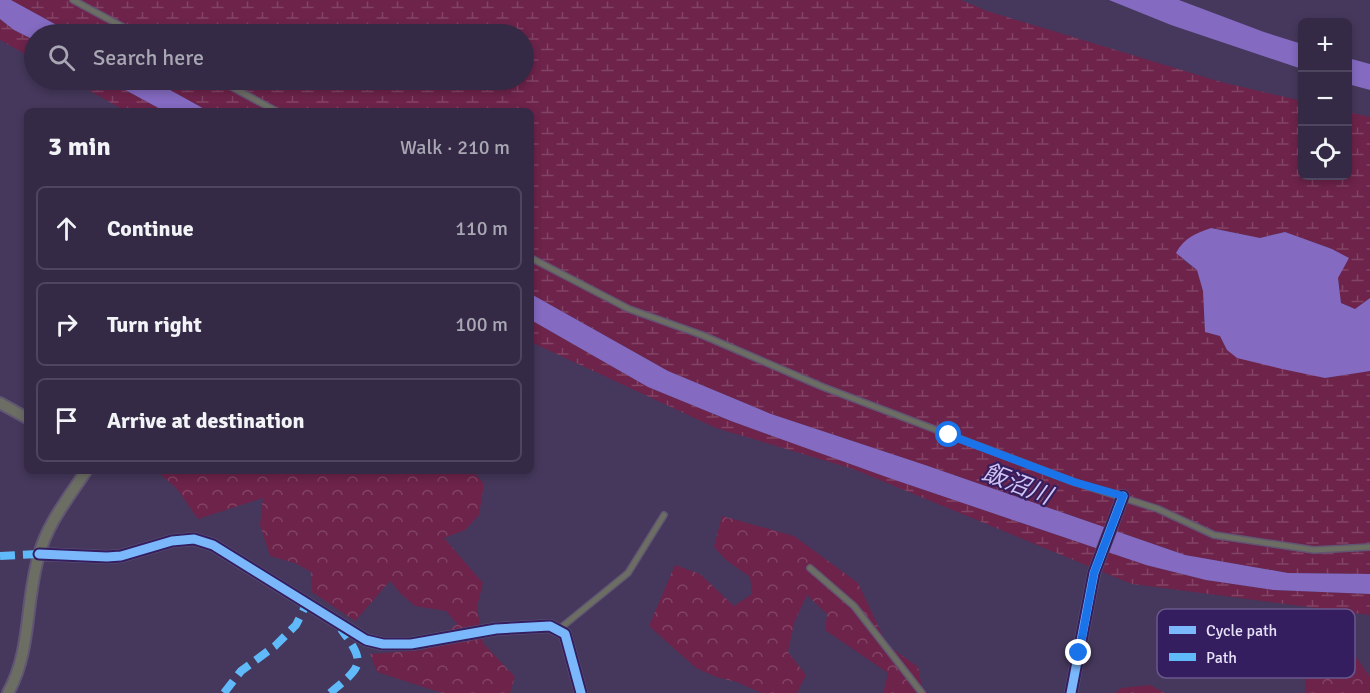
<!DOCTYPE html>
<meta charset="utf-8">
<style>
body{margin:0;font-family:Signika,"Noto Sans JP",sans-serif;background:#3c324c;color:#f1f3f6}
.controls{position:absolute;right:18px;top:18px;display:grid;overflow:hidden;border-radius:9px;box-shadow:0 3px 9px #0003}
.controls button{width:54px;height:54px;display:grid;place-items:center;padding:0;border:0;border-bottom:2px solid #4e465e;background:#342a45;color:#f1f3f6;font:30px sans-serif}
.stop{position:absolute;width:18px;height:18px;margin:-14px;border:4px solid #1a73e8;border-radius:50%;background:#fff}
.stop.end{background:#1a73e8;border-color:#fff;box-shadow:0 2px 6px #0008}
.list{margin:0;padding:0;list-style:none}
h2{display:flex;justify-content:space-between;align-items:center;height:78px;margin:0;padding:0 24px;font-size:26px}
h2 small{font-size:20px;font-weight:400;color:#a9a7b3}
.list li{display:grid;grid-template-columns:39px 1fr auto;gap:18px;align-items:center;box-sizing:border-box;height:84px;margin:0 12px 12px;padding:0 12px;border:2px solid #4e465e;border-radius:9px}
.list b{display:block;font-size:22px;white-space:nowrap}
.list em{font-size:20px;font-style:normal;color:#a9a7b3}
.icon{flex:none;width:33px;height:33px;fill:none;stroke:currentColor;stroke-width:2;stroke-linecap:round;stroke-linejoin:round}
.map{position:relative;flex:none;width:1370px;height:693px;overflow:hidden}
.search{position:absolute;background:#342a45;box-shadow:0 3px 9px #0003;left:24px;top:24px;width:510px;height:66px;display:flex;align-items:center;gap:15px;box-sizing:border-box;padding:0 21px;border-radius:33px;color:#a9a7b3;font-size:22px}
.panel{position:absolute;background:#342a45;box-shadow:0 3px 9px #0003;left:24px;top:108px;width:510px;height:366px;border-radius:9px}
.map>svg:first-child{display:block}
</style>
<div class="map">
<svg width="1370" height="693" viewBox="0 0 1370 693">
<defs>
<pattern id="forest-crowns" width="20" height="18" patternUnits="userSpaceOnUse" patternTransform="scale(1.5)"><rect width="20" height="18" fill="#6d234a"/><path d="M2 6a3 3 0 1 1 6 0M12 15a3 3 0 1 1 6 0" fill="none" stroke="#824365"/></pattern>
<pattern id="wetland-marsh" width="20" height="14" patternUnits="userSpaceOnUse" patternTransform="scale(1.5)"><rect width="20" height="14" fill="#6d234a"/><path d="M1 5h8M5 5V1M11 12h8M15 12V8" fill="none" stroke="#824365"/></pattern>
</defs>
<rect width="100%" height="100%" fill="#45385c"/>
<path fill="url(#forest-crowns)" d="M 157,471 L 473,471 L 484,484 L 479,515 L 465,530 L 444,538 L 483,583 L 477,607 L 483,643 L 515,677 L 510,693 L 442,693 L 377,672 L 370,654 L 424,650 L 457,624 L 446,611 L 415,606 L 401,594 L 390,581 L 355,621 L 312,592 L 311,572 L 295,563 L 270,556 L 260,525 L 263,498 L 198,519 L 177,489 Z
M 722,516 L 794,536 L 858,583 L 887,645 L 918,667 L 922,687 L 928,693 L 883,693 L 888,673 L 825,630 L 827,614 L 807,595 L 794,623 L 788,652 L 806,675 L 797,693 L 761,693 L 737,682 L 716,677 L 696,668 L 649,626 L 675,565 L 700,574 L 734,606 L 752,594 L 750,577 L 726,560 L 714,547 Z
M 1334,644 L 1356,657 L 1370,677 L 1370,693 L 1305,693 L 1305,675 L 1309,650 Z
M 1150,685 L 1165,693 L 1115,693 L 1121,688 Z"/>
<path fill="url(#wetland-marsh)" d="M 11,0 L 961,0 L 987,11 L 1221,82 L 1302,101 L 1302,176 L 1348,176 L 1348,112 L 1370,117 L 1370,298 L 1355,309 L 1341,303 L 1338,278 L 1332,249 L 1285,232 L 1260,238 L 1211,228 L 1183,260 L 1197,270 L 1203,291 L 1205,332 L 1220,336 L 1227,350 L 1325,378 L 1370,371 L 1370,574 L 1288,573 L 1185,555 L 925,465 L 771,414 L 668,371 L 531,294 L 531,111 L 208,111 L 152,80 L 524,80 L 524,34 L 73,34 Z
M 0,19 L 14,30 L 34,40 L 34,59 L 0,40 Z
M 71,80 L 107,80 L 164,111 L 125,111 Z
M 531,320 L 648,387 L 731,421 L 892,479 L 1146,565 L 1206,580 L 1274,590 L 1370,594 L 1370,615 L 1132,584 L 853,469 L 716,428 L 531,342 Z"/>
<path fill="#846ac1" d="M 0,0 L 11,0 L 73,34 L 34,34 L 34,40 L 14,30 L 0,19 Z
M 1109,0 L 1179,0 L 1264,32 L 1302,44 L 1302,69 L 1171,25 Z
M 1348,58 L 1370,64 L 1370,90 L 1348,84 Z
M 107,80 L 152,80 L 208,111 L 164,111 Z
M 1211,228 L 1260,238 L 1285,232 L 1332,249 L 1349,258 L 1338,278 L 1341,303 L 1355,309 L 1370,298 L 1370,371 L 1325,378 L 1282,369 L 1237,358 L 1227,350 L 1220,336 L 1205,332 L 1203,291 L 1197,270 L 1176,253 C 1184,238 1196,233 1211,228 Z
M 531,294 L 668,371 L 771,414 L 925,465 L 1185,555 L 1288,573 L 1370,574 L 1370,594 L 1274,590 L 1206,580 L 1146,565 L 892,479 L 731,421 L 648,387 L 531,320 Z"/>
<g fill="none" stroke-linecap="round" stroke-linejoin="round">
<g stroke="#605673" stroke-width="8">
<path id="service" d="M 73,0 L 136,34
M 219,80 L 276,111
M 531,258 L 629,309 L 702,335 L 823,387 L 1074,482 L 1158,509 L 1214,535 L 1314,550 L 1370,547
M 810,568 L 854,606 L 922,693
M 558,630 L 628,573 L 664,515"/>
</g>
<g stroke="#605673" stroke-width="14">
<path id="minor" d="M 0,403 L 27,418
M 39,554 L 107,557 L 121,556 L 172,541 L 194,539 L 213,545 L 366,640 L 383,644 L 411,644 L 496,629 L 550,626 L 565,634 L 581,693
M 8,693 C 32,650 25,601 39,555 C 47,524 69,497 86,471
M 1071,693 L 1094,573 L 1123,496"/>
</g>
<use href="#service" stroke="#6c6d63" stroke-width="5"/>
<use href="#minor" stroke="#6c6d63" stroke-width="10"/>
<path stroke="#60bafa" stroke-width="8" stroke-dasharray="15 8" stroke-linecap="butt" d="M 0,556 L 39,554
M 224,693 L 241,671 L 275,646 L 296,625 L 307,603
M 330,693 C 362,666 367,664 341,629"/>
<g stroke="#351e5f" stroke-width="13">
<path id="cycleway" d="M 39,554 L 107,557 L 121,556 L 172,541 L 194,539 L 213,545 L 366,640 L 383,644 L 411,644 L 496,629 L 550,626 L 565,634 L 581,693
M 1071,693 L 1094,573 L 1123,496"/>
</g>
<use href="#cycleway" stroke="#7ab7fb" stroke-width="9"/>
</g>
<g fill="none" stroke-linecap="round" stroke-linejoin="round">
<path stroke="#1a73e8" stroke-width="8" d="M 949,435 L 1074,482 L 1123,496 L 1094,573 L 1079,653"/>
</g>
<g text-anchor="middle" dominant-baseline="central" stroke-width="4.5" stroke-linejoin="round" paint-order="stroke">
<g font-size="24" font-style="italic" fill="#cec3f3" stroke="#351e5f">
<text transform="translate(1017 484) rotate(21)">飯沼川</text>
</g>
</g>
<rect x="1157" y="609" width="198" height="69" rx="9" fill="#351e5f" stroke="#6a588d" stroke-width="1.5"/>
<rect x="1169" y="626" width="27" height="8" fill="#7ab7fb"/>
<rect x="1169" y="653" width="27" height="8" fill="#60bafa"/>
<g font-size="16" fill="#e6e1f9">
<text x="1206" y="636">Cycle path</text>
<text x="1206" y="663">Path</text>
</g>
</svg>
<div class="controls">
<button>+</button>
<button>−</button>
<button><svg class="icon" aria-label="locate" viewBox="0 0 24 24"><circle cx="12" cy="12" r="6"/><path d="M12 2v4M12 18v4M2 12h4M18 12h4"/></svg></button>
</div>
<div class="stop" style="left:949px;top:435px"></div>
<div class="stop end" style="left:1079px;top:653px"></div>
<div class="search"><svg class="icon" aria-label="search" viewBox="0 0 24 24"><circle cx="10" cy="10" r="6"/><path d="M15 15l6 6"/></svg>Search here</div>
<section class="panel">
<h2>3 min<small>Walk · 210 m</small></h2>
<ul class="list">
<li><svg class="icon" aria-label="ahead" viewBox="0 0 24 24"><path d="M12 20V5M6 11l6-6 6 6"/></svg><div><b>Continue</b></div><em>110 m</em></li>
<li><svg class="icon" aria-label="right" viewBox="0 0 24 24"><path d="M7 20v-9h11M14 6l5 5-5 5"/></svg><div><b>Turn right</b></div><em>100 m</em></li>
<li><svg class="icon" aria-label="arrive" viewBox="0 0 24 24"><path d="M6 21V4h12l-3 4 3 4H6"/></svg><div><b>Arrive at destination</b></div></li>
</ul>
</section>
</div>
